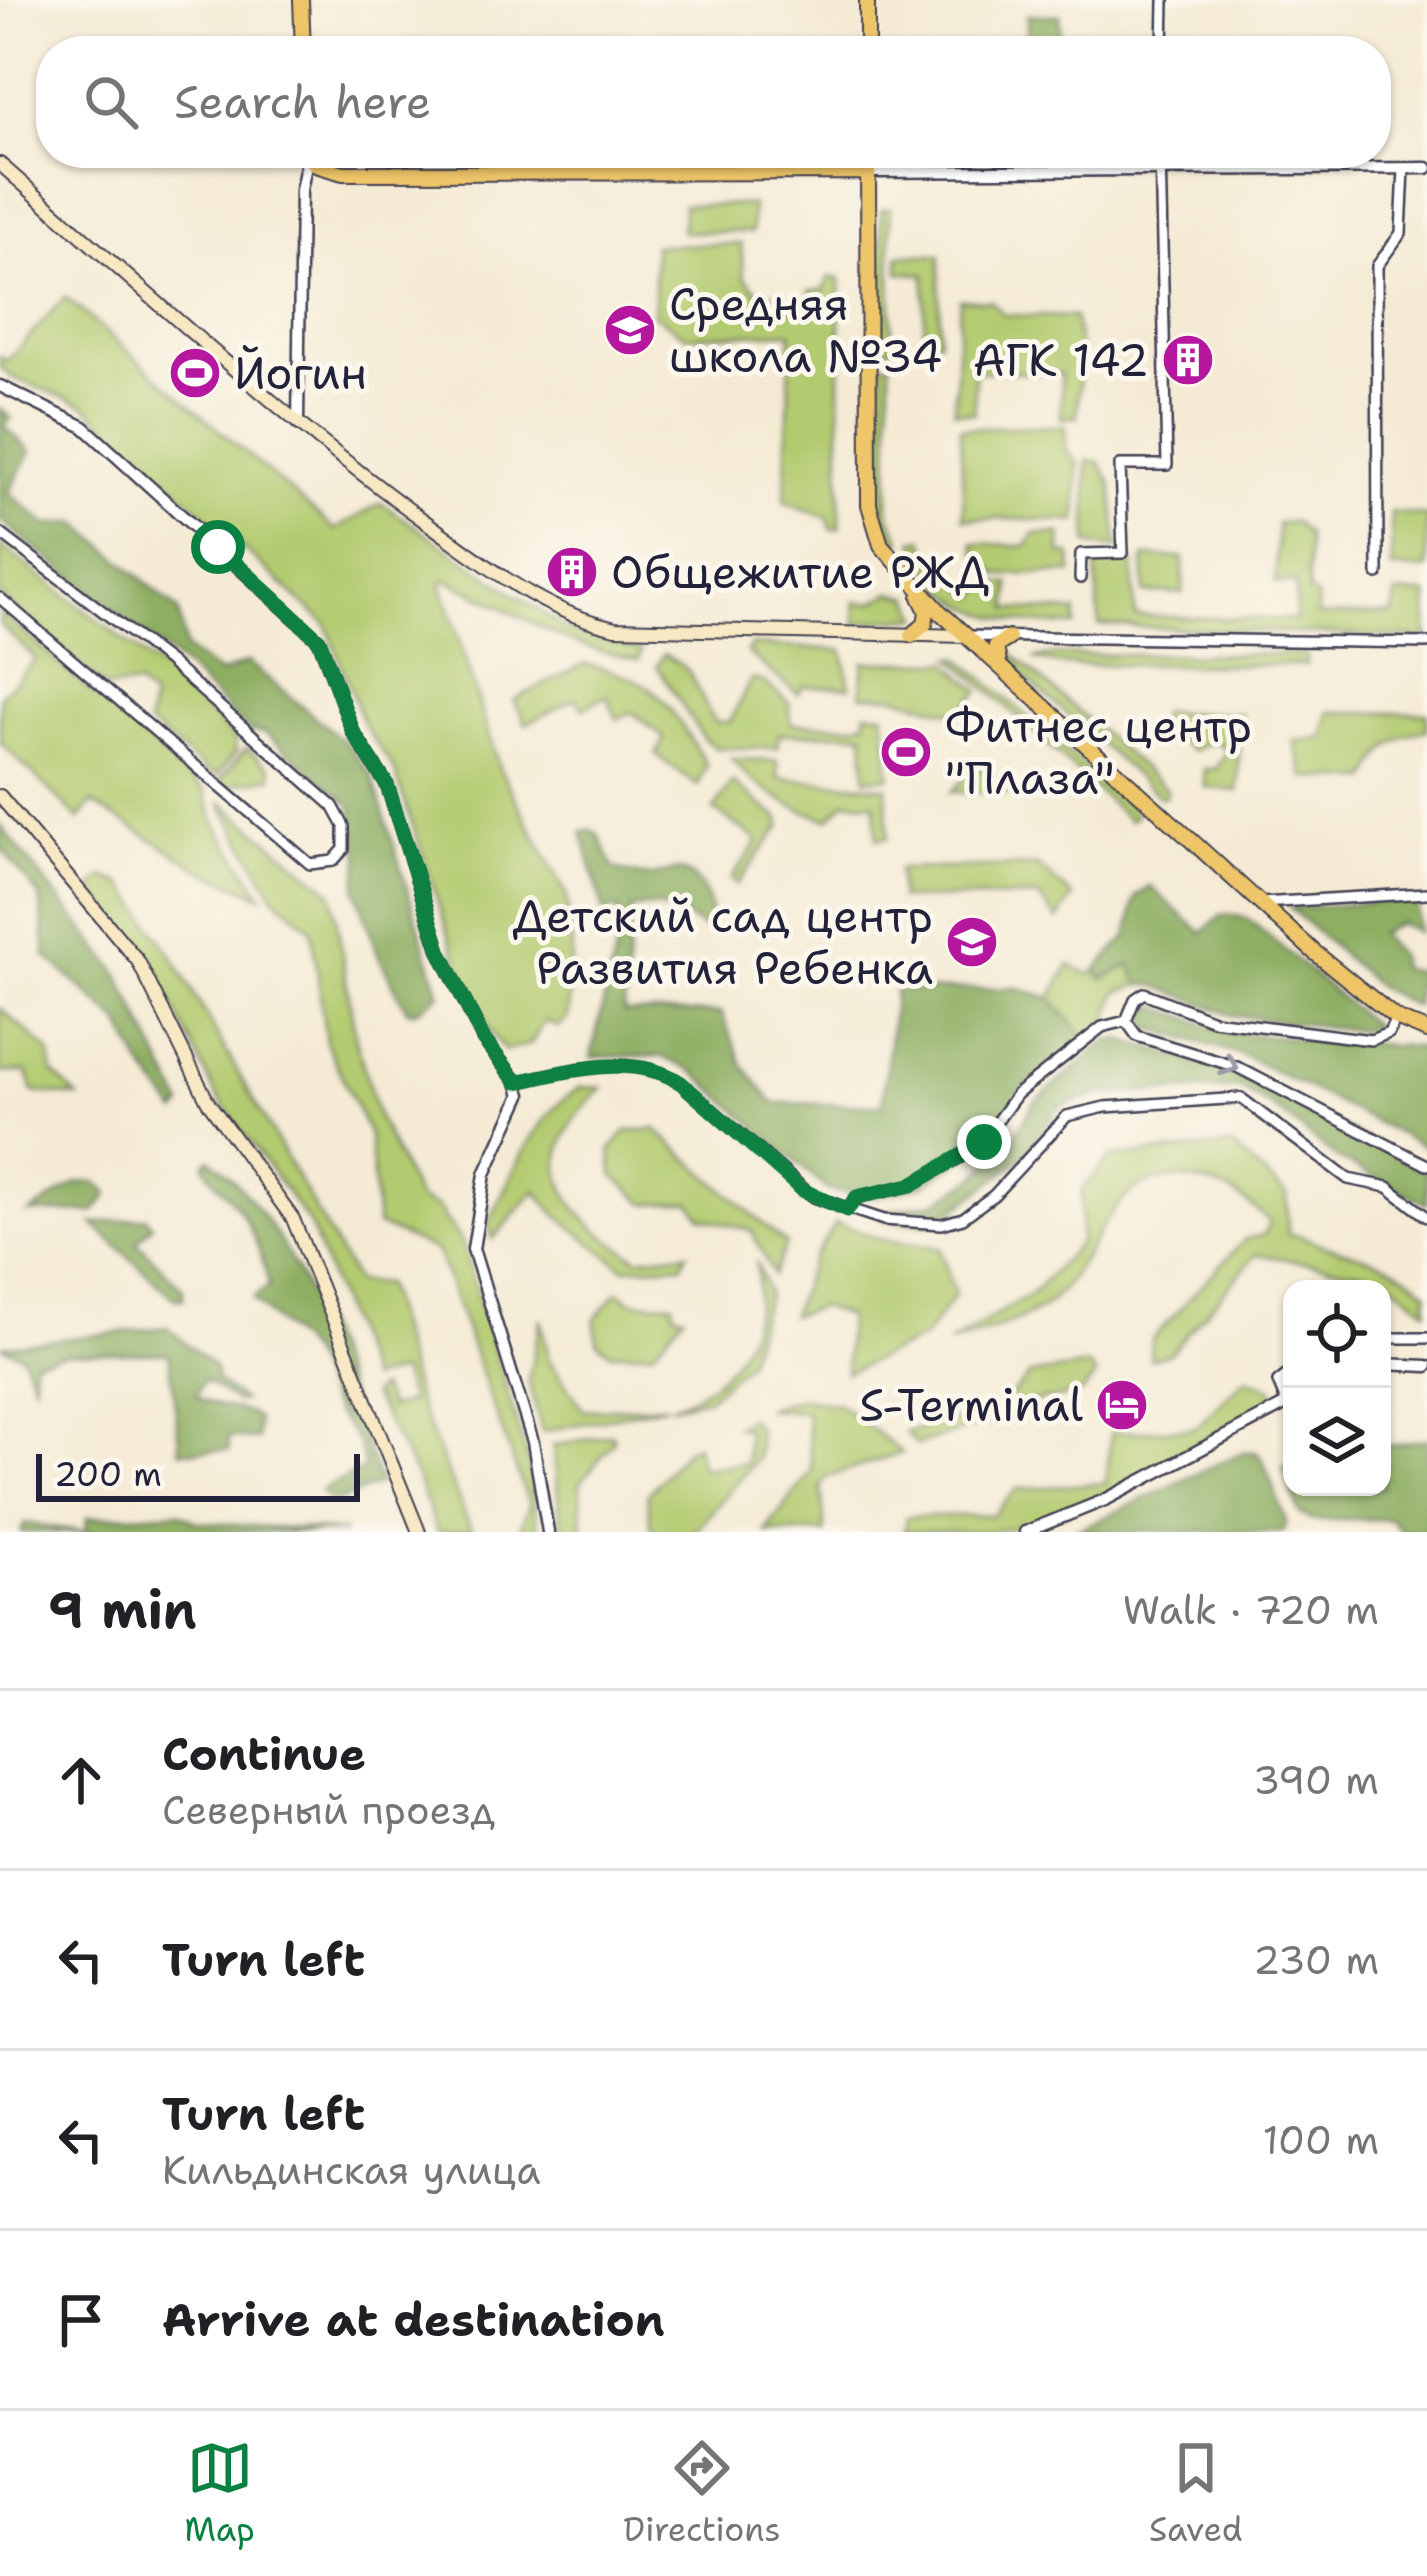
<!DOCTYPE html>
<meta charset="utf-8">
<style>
body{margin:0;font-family:"Shantell Sans",sans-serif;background:#f6f6f6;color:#202124}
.controls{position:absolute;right:36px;bottom:36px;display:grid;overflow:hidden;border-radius:24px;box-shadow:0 3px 9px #0004}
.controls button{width:108px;height:108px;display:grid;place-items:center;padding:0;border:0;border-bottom:3px solid #e0e0e0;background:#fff;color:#202124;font:60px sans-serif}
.scale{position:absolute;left:36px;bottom:30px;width:324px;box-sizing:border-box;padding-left:12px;border:6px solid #22223b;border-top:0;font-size:33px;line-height:42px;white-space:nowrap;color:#22223b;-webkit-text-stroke:9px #fbf7ec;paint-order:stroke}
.stop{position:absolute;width:36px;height:36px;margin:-27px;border:9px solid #0b8043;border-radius:50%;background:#fff}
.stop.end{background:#0b8043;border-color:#fff;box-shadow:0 3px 12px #0008}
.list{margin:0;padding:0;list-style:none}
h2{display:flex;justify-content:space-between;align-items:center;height:156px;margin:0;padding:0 48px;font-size:51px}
h2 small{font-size:39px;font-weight:400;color:#757577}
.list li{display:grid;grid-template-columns:78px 1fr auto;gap:36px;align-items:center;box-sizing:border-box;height:180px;padding:0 48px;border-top:3px solid #e0e0e0}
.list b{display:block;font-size:45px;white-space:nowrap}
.list p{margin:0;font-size:39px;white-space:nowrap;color:#757577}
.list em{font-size:39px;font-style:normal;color:#757577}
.icon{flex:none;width:66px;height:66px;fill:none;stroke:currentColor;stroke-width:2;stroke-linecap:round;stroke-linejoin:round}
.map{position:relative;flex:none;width:1427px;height:1532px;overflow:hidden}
.search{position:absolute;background:#fff;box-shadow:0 3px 9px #0004;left:36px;right:36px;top:36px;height:132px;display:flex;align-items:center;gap:30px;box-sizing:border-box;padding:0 42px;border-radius:48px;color:#757577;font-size:45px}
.sheet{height:876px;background:#fff}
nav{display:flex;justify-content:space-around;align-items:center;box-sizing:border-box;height:168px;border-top:3px solid #e0e0e0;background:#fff;font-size:33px;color:#757577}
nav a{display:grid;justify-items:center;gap:6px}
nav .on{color:#0b8043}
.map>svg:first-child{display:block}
</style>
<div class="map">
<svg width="1427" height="1532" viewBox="0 0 1427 1532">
<rect width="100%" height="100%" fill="#fbf7ec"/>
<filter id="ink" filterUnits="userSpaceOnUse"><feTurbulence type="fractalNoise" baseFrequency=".00833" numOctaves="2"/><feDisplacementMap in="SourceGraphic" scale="24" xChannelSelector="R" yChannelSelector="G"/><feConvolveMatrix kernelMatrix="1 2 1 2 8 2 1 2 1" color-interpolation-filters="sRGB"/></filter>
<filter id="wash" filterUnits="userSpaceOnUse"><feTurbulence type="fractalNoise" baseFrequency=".004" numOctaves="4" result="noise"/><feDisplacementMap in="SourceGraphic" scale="48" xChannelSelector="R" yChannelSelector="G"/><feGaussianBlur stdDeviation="2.7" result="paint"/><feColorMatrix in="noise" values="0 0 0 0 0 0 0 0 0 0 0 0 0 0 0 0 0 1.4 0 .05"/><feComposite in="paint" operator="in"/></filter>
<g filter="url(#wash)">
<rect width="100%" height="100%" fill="#f5ebd5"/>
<path fill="#b3cb70" stroke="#6a7656" stroke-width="3" d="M 611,153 L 781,153 L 784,163 L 611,161 Z
M 683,205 L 752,205 L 752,232 L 682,232 Z
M 890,208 L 892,349 L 882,349 L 881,209 Z
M 741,244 L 744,276 L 759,293 L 772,293 L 773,310 L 811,309 L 810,291 L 824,290 L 829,277 L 840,279 L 840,528 L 831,529 L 828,518 L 785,502 L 791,332 L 687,336 L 654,315 L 654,245 Z
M 899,255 L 940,255 L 939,340 L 924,339 L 925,274 L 899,273 Z
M 65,297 L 335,530 L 381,503 L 568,630 L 641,651 L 639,660 C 556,646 519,611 446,580 L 441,583 L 500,770 L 566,893 L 572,943 L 568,1017 L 559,1027 L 544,1021 L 531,1044 L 505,1051 L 491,1033 L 452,945 L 394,769 L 364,726 L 326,624 L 84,405 L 11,377 L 0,367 L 0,356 L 7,361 Z
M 960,299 L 991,301 L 1004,315 L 1074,317 L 1081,356 L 1077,417 L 1061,418 L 1061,374 L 975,371 L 974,413 L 954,411 Z
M 882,363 L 890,363 L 889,514 L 902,541 L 897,546 L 883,516 Z
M 1065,426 L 1066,450 L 1078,463 L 1077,521 L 964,518 L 960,428 Z
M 1087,461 L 1099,462 L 1112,484 L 1118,548 L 1088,544 Z
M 1391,512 L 1427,516 L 1427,569 L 1392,569 Z
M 1294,522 L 1307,535 L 1309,593 L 1317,597 L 1318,616 L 1393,614 L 1396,594 L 1427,594 L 1427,638 L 1099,625 L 1096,561 L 1133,561 L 1135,616 L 1296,620 L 1296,583 L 1276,583 L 1277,523 Z
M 1034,534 L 1061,534 L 1061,554 L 1071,555 L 1072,573 L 999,575 L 978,558 L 974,543 L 1027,546 Z
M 923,538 L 931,556 L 975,598 L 991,582 L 1010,584 L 1009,609 L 1076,612 L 1075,626 C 1004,623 943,617 914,540 Z
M 0,545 L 164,671 L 235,738 L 236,752 L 218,774 L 209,773 L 148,724 L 152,699 L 137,685 L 107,689 L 0,595 Z
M 1144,557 L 1183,558 L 1183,593 L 1144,593 Z
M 891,592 L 911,597 L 920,617 L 856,623 L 855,602 L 872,603 Z
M 0,612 L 205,791 L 214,821 L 262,896 L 205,872 L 92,803 L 79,819 L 0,742 L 0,696 L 36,659 L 0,625 Z
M 752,645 L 843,650 L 850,687 L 803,686 L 798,694 L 751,656 L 747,651 Z
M 1007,649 L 1167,790 L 1166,796 L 1160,797 L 1001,656 Z
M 664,654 L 688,670 L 714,722 L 730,722 L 751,679 L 764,682 L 789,703 L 791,724 L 856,725 L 866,720 L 866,712 L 884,713 L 890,777 L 866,779 L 864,733 L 779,734 L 778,748 L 716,748 L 703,738 L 657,666 Z
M 1306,654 L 1306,665 L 1065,665 L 1034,659 L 1052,655 Z
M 952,657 L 959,657 L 1134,809 L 1135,817 L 1129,820 Z
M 864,662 L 948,662 L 980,691 L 958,714 L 894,696 L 861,695 Z
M 584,664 C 663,679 665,702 707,765 L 698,786 L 656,755 L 664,738 L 632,712 L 617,719 L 607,696 L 583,708 L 576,698 L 526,724 L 514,700 Z
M 1161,712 L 1240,714 L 1238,791 L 1205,787 L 1204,769 L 1216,769 L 1227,750 L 1214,740 L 1192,751 L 1157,723 Z
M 1329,712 L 1427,713 L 1427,730 C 1396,735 1380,750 1369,780 L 1305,778 L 1294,741 L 1323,738 Z
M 247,748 L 271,768 L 272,777 L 224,786 L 218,782 Z
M 731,759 L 778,761 L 778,778 L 887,787 L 888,838 L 877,839 L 875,803 L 845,801 L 829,819 C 792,810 756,787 731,759 Z
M 978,765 L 1014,793 L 951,792 Z
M 732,782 L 780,819 L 781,826 L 737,884 L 731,879 L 759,841 L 714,810 Z
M 220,801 L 332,892 L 356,1040 L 378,1117 L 418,1200 L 437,1207 L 462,1243 L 529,1463 L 538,1532 L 519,1532 L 529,1505 L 437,1251 L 377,1225 L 369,1135 L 326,1042 L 312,929 L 274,896 Z
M 1038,866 L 1073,897 L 1058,920 L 1039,897 L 900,899 L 898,869 Z
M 104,877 L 124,885 L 172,955 L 356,1282 L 385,1284 L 417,1400 L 472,1532 L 437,1532 L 416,1476 L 372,1394 L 380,1388 L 389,1408 L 410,1402 L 400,1372 L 369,1380 L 309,1223 L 216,1095 L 151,960 L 96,894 L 93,885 Z
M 1130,964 L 1140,985 L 1117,992 L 1105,1028 L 1087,1040 L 1051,998 L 1069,965 L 1092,975 L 1096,970 L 1104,979 Z
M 0,1008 L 49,1051 L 53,1073 L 78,1097 L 33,1092 L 27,1072 L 0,1072 Z
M 581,1087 L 603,1088 C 526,1157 558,1212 638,1258 L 687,1253 L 682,1265 L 624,1268 L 555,1214 L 536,1190 L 493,1239 L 488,1225 C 511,1177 534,1115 581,1087 Z
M 655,1129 L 786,1244 L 773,1275 L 752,1231 L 701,1217 L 691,1202 L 646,1204 L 613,1175 L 611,1149 L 627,1131 Z
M 1232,1146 L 1287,1195 L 1288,1234 C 1305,1234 1316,1245 1333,1248 C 1371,1257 1397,1265 1427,1291 L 1427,1310 L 1383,1276 L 1257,1254 L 1169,1354 L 1150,1359 L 1151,1340 L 1245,1239 L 1264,1235 L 1270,1222 C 1241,1195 1222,1183 1183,1179 C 1105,1171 1098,1261 1050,1302 C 1032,1318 975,1336 949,1344 L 1034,1292 L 1080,1242 L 1082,1189 L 1111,1157 Z
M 836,1223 L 880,1239 L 940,1248 L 955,1295 L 924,1338 L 846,1373 L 847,1316 L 820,1307 L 791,1316 L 813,1257 Z
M 756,1261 L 768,1293 L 747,1362 L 708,1398 L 670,1406 C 734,1385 765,1326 756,1261 Z
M 618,1291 L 633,1302 L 673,1303 L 674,1312 L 684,1315 L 653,1351 L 611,1353 L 597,1342 L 595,1319 Z
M 541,1318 L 549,1360 L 584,1410 L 667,1405 L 542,1432 L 528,1381 Z
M 1089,1366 L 1096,1376 L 1080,1394 L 1019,1404 L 992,1421 L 917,1445 L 905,1432 L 998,1409 L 1030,1375 Z
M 1246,1378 L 1271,1388 L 1276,1399 C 1191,1445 1085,1520 988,1532 C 961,1532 931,1532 904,1532 L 906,1517 L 993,1515 L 1017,1489 L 1106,1483 L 1111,1433 L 1195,1428 Z
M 801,1398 L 839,1404 L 902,1453 L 827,1477 L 821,1486 L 825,1532 L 765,1532 L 812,1471 L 806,1412 L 764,1409 Z
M 749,1418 L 758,1429 L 758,1458 L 694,1532 L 657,1532 L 651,1527 L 647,1495 L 686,1449 L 696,1445 L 701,1468 L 746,1463 L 747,1430 L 736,1426 Z
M 612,1434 L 614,1441 L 580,1483 L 583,1532 L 562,1532 L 553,1446 Z"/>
<path fill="#8eaf62" stroke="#58684e" stroke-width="3" d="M 1027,15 L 1060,15 L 1060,51 L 1027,51 Z
M 0,409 L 11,418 L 5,427 L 31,451 L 9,493 L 47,525 L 77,522 L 178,610 L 186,650 L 220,674 L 248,662 L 345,742 L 372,776 L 440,994 L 416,1011 L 407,1010 L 379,957 L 356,889 L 360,858 L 352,806 L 265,733 L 249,731 L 181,664 L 0,520 Z
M 0,825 L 117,971 L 183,1106 L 177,1113 L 142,1066 L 120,1023 L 46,956 L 40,897 L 0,847 Z
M 590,829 L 599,835 L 613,868 C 625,872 639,877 652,876 C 660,875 672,869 680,871 C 702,875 714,909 711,927 L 705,929 C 680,914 662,901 631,909 L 624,1013 L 721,1013 L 743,1065 L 773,1103 L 882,1105 L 895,991 L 1019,988 L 1051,998 L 1087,1040 L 1023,1088 L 991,1138 L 956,1164 L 924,1185 L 872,1197 L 828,1190 L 693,1071 L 660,1056 L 591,1057 L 621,926 L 618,911 L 611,909 L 605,916 L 582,832 Z
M 1150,886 L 1202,933 L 1223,914 L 1247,918 L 1375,1027 L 1362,1031 L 1232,1015 L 1154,985 L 1140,985 L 1130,965 L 1103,979 L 1096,970 L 1127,937 L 1136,897 Z
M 1417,900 L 1418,932 L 1399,923 L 1379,934 L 1398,955 L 1400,969 L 1418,972 L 1415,1006 L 1379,988 L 1290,908 Z
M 1151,1005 L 1231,1033 L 1427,1048 L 1427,1148 L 1240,1054 L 1149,1028 L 1142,1020 Z
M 1121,1040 L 1237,1073 L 1427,1172 L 1427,1204 L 1335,1157 L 1279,1111 L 1239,1088 L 1100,1094 L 1060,1107 L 1025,1157 L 935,1224 L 886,1221 L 877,1213 L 936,1202 L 974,1178 L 1006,1150 L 1034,1103 L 1107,1041 Z
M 210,1158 C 306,1238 337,1371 380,1484 L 338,1501 L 327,1499 L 321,1490 L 365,1468 L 358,1443 L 332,1407 L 309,1353 L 253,1299 L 269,1286 C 263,1258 252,1226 234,1203 C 223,1189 212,1181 204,1164 Z
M 96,1182 L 109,1194 L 94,1212 L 30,1213 L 77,1183 Z
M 146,1217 L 152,1225 L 137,1242 L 183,1289 L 183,1299 L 174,1298 L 93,1224 Z
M 167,1327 L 213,1366 L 217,1381 L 243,1401 L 236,1402 L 204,1380 L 196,1395 C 214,1411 237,1403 257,1419 L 257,1439 L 228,1437 L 229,1450 L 180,1451 L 169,1353 L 67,1353 L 34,1360 L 34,1386 L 22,1355 L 0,1346 Z
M 1427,1439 L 1427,1532 L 1401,1532 L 1391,1519 L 1312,1520 L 1299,1513 L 1283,1467 L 1292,1465 L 1292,1487 L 1382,1487 L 1382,1447 Z
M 1243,1452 L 1256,1452 L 1263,1460 L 1286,1522 L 1283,1532 L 1073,1532 Z
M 178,1512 L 198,1522 L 345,1532 L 21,1532 L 25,1523 L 86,1532 L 87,1518 Z"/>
</g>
<g filter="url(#ink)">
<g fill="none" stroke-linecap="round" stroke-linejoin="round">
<g stroke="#424052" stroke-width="14">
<path id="minor" d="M 1163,51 L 1164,0
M 0,533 L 168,661 L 333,806 L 344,826 L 344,849 L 333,861 L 310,864 L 0,598
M 1378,574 L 1377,266 L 1401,233 L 1404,168
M 1080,578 L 1081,554 L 1123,553 L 1120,465 L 1167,465 L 1160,153
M 966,636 L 1427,643
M 1261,903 L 1427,893
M 1126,1021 L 1137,1036 L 1237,1067 L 1427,1165
M 1126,1021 L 1135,999 L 1144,993 L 1213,1020 L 1371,1040 L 1389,1033 L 1396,1018
M 517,1082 C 568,1071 634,1052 681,1083 L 813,1197 L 884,1220 L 942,1224 L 963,1218 L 994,1195 L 1067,1116 L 1105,1107 L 1241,1098 L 1348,1179 L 1388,1187 L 1427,1217
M 847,1210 L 857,1197 L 911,1185 L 978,1147 L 1017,1094 L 1102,1027 L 1126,1021
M 1382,1338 L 1427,1338
M 1287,1404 L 1278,1382 L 1292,1371"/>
</g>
<g stroke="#424052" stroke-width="15">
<path id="tertiary" d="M 868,172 L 1427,168
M 0,386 L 84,427 L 319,640 L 353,732 L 387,785 L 440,951 L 483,1039 L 517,1082 L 521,1095 L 485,1174 L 473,1249 L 533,1442 L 548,1532
M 298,424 L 301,190 L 308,156
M 1382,1364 L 1427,1366
M 1025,1532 L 1105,1500 L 1292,1401"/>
</g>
<g stroke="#424052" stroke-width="16">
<path id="secondary" d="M 0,164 C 140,286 276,413 426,522 C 485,564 543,613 616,628 L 966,636
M 0,796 L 138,961 L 208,1102 L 293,1219 L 419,1532"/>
</g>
<g stroke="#424052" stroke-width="18">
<path id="primary" d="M 301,0 L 303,51
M 867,0 L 867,51
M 307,153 L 316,165 L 343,173 L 868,172
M 868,153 L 869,505 L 881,545 L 940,612 L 1313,951 L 1396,1018 L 1427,1031
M 912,635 L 925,624 L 927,611 L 920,597
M 999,664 L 996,646 L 1009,638"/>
</g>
<use href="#minor" stroke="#fff" stroke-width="9"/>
<use href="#tertiary" stroke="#fff" stroke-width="10"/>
<use href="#secondary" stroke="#f8e8c3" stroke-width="12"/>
<use href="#primary" stroke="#eec569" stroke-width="14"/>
</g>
<defs><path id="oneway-chevron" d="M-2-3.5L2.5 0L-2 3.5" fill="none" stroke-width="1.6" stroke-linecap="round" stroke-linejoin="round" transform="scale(3)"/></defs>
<use stroke="#9c9ca7" href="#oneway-chevron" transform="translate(1230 1066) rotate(20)"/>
</g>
<g fill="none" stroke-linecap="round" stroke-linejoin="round" filter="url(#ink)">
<path stroke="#0b8043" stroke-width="15" d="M 218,547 L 319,640 L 353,732 L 387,785 L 440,951 L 483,1039 L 517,1082 C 569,1071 633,1052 681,1083 L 802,1190 L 847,1210 L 857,1197 L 911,1185 L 984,1142"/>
</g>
<defs>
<g id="school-disc" transform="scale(2.7)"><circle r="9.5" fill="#b5179e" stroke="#fbf7ec"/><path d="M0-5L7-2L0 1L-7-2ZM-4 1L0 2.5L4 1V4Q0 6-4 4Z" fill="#fff"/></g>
<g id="building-disc" transform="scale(2.7)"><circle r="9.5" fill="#b5179e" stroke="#fbf7ec"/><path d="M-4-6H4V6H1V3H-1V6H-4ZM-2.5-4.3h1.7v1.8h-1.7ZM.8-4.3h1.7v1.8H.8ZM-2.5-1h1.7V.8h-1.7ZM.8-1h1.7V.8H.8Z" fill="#fff"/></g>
<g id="stadium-disc" transform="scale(2.7)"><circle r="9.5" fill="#b5179e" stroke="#fbf7ec"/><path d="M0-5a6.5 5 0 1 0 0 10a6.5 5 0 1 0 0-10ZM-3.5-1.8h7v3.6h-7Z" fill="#fff"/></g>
<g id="hotel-disc" transform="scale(2.7)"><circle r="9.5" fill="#b5179e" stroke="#fbf7ec"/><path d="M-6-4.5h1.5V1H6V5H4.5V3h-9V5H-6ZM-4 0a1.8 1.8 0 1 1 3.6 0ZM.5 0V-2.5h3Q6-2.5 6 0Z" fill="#fff"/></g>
</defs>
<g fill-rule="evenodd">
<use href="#school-disc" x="630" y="330"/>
<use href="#building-disc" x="1188" y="360"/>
<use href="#stadium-disc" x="195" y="373"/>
<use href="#building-disc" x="572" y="572"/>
<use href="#stadium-disc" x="906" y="752"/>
<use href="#school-disc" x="972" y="942"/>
<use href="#hotel-disc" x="1122" y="1405"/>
</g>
<g text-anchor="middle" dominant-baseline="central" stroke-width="10" stroke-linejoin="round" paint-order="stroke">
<g font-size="45" fill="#22223b" stroke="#fbf7ec" text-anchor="start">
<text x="669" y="304">Средняя<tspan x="669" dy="52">школа №34</tspan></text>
<text x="1149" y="360" text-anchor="end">АГК 142</text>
<text x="234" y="373">Йогин</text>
<text x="611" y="572">Общежитие РЖД</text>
<text x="945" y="726">Фитнес центр<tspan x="945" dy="52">"Плаза"</tspan></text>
<text x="933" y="916" text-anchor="end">Детский сад центр<tspan x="933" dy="52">Развития Ребенка</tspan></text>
<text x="1083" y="1405" text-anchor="end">S-Terminal</text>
</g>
</g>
</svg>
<div class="controls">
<button><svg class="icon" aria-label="locate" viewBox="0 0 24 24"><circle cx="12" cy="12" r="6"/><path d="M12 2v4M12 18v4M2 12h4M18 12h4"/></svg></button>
<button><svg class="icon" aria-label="layers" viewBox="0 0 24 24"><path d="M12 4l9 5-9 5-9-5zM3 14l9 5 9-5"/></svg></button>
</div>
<div class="scale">200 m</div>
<div class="stop" style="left:218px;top:547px"></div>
<div class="stop end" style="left:984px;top:1142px"></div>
<div class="search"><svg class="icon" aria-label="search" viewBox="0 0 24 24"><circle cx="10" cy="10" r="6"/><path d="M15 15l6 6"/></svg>Search here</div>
</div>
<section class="sheet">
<h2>9 min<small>Walk · 720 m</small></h2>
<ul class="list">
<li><svg class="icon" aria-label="ahead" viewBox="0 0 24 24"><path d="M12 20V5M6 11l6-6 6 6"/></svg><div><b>Continue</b><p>Северный проезд</p></div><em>390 m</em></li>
<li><svg class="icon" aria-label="left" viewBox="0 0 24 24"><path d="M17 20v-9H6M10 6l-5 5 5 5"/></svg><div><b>Turn left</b></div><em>230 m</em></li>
<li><svg class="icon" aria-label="left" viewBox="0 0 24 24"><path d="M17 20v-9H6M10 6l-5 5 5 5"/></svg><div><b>Turn left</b><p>Кильдинская улица</p></div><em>100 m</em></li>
<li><svg class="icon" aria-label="arrive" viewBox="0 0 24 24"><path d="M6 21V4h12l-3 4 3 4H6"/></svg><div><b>Arrive at destination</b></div></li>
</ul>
</section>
<nav>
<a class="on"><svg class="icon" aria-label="map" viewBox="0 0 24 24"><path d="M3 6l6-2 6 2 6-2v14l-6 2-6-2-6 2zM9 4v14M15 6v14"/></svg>Map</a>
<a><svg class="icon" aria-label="directions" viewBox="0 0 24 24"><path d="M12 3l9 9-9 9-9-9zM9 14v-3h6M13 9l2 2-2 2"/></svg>Directions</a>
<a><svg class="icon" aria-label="saved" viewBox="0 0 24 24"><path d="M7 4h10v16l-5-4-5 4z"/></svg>Saved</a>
</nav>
